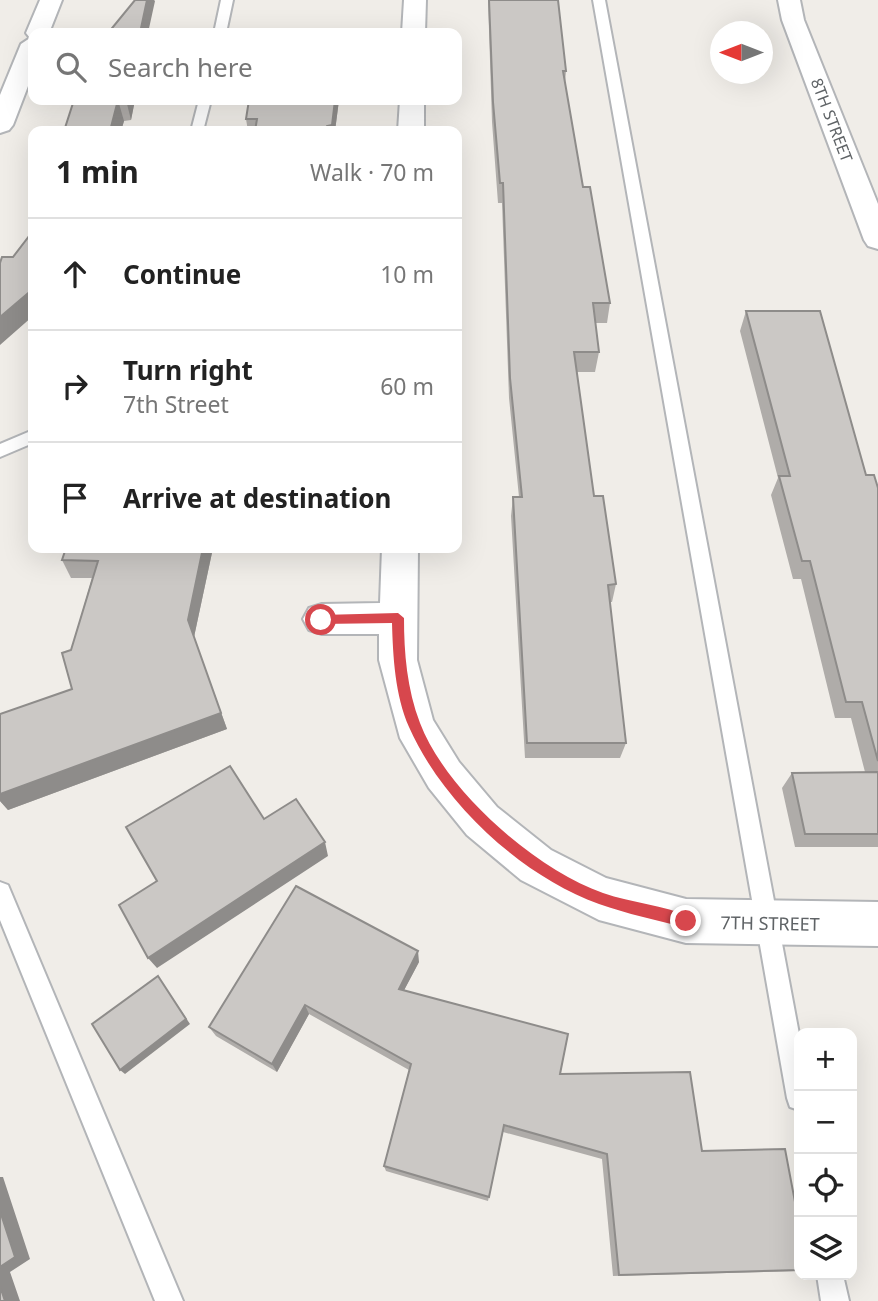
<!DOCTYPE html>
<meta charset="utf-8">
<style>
body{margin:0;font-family:"Noto Sans",sans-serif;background:#f6f6f6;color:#222}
.controls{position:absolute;right:21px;bottom:21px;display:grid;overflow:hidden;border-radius:14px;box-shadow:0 7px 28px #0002}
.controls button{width:63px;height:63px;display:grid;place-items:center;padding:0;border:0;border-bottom:2px solid #e0e0e0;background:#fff;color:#222;font:35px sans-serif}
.compass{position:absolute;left:710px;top:21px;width:63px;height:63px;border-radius:50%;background:#fff;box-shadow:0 7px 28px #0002;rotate:270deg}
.stop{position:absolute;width:21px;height:21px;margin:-16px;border:5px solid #d7474d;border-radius:50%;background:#fff}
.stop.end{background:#d7474d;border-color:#fff;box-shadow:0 2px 7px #0008}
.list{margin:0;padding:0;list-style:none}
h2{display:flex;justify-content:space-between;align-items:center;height:91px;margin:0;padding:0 28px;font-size:30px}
h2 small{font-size:23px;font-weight:400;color:#767676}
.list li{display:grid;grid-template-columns:46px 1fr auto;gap:21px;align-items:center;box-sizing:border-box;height:112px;padding:0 28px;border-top:2px solid #e0e0e0}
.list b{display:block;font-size:26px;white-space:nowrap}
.list p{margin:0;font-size:23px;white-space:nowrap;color:#767676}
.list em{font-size:23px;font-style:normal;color:#767676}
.icon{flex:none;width:38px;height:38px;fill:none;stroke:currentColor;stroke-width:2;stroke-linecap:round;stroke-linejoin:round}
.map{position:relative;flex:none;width:878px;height:1301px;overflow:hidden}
.search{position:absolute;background:#fff;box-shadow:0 7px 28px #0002;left:28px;top:28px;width:434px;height:77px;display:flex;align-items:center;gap:18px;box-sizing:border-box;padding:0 24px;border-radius:14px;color:#767676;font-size:26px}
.panel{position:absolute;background:#fff;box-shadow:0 7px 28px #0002;left:28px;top:126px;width:434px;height:427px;border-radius:14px}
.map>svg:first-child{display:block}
</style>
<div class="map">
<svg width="878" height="1301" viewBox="0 0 878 1301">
<rect width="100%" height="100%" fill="#f0ede8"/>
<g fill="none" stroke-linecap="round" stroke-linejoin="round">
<g stroke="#b3b5b8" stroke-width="4">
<path id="lane" d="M 221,0 L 233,0 L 226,33 L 214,33 Z
M 593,0 L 605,0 L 799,1034 L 799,1110 L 790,1107 L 787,1098 Z
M 199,100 L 211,100 L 203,131 L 191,131 Z
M 33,430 L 33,443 L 0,457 L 0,444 Z
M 0,882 L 8,885 L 183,1301 L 155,1301 L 0,920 Z
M 817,1275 L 843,1275 L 849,1301 L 821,1301 Z"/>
</g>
<g stroke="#b3b5b8" stroke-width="4">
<path id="street" d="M 40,0 L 62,0 L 49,33 L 33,33 L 33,73 L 13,125 L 9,130 L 0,133 L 0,95 L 21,44 L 30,38 L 26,33 Z
M 404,0 L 426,0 L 425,33 L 402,33 Z
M 778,0 L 800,0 L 804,20 L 878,204 L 878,249 L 868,246 L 864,240 L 782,20 Z
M 400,100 L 424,100 L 424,131 L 398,131 Z
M 382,548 L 418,548 L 417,660 L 433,720 L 459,762 L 497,807 L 551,850 L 606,878 L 686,899 L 878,902 L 878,946 L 686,943 L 599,920 L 521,880 L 467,835 L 429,788 L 400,738 L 379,660 L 379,634 L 322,634 L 309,630 L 303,619 L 309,608 L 322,604 L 380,603 Z"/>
</g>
<use href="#lane" fill="#fff" fill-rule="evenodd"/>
<use href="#street" fill="#fff" fill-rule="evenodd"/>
</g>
<path fill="#afaca9" d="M 488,0 L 558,0 L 566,71 L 565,83 L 583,187 L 610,303 L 607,323 L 595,323 L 599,352 L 595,372 L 577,372 L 594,496 L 616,584 L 612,602 L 610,602 L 626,743 L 620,758 L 525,758 L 511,516 L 513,497 L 519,497 L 509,398 L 502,203 L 498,203 L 492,122 Z
M 74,100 L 135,100 L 131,120 L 124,121 L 121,131 L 64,131 Z
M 249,100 L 339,100 L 335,131 L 248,131 L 246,119 Z
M 746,311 L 866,475 L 878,488 L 878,847 L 795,847 L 782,788 L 792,773 L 865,772 L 851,718 L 835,718 L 801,579 L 793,579 L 771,495 L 778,478 L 740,331 Z
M 66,548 L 213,548 L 194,637 L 227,729 L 8,810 L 0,801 L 0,714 L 72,689 L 71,650 L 92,578 L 71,578 L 62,560 Z
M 419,962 L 404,990 L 702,1151 L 799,1223 L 799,1271 L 613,1276 L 602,1159 L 503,1132 L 488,1201 L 386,1171 L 384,1166 L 409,1070 L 309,1014 L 277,1072 L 216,1036 L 209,1027 Z"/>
<path fill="#8e8c8a" d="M 147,0 L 154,0 L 155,1 L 148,33 L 140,33 Z
M 118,100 L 124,121 L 121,131 L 110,131 Z
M 126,100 L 135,100 L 131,120 Z
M 335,100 L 339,100 L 335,131 L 332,131 L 332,125 Z
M 33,289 L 33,316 L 0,345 L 0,317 Z
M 203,548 L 213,548 L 194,637 L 227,729 L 8,810 L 0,801 L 0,794 L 188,620 Z
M 325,842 L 328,856 L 157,968 L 148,958 Z
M 418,951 L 419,962 L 400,998 L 399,989 Z
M 158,976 L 190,1024 L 125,1074 L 120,1070 Z
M 305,1005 L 309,1014 L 277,1072 L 272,1064 Z
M 0,1177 L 3,1177 L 30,1259 L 10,1272 L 20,1301 L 5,1301 L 0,1286 Z"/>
<path fill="#cbc8c5" stroke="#8e8c8a" stroke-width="2" d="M 135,0 L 147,0 L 140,33 L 108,33 Z
M 489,0 L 558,0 L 566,71 L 563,71 L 583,187 L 590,187 L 610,303 L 593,303 L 599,352 L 574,352 L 594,496 L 603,496 L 616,584 L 608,585 L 626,743 L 527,743 L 513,497 L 522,497 L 510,378 L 503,183 L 500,183 L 493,102 Z
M 74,100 L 126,100 L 118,100 L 110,131 L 64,131 Z
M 249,100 L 335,100 L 332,125 L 327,126 L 326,131 L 255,131 L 257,119 L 246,119 Z
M 33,231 L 33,289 L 0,317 L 0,263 L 2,257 L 13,257 Z
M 746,311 L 820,311 L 866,475 L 874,475 L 878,488 L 878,761 L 862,702 L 846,702 L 810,561 L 802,561 L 779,476 L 790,476 Z
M 66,548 L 203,548 L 188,620 L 221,713 L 0,794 L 0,714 L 72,689 L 62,653 L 71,650 L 98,561 L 62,560 Z
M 230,766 L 264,819 L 296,799 L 325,842 L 148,958 L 119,905 L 157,881 L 126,827 Z
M 878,772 L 878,834 L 805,834 L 792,773 Z
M 296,886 L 418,951 L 399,989 L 568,1034 L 560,1074 L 690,1072 L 702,1151 L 785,1149 L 799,1223 L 799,1270 L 619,1275 L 607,1154 L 504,1125 L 489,1197 L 384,1166 L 411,1064 L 305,1005 L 272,1064 L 209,1027 Z
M 158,976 L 186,1019 L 120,1070 L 92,1024 Z
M 0,1211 L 15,1257 L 0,1267 Z
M 0,1286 L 5,1301 L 0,1301 Z"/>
<path fill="#d7474d" d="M 398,613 L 404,618 C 404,653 407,689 420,723 C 446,791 535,869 603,893 C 632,903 663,905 691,917 L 691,926 L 686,928 C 657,920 627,914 599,904 C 521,876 442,802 409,727 C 395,695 393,657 392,623 L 321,624 L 316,620 L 321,615 Z"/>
<g text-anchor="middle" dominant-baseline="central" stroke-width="6" stroke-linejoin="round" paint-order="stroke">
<g font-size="16" fill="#5f6366" stroke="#fff">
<text transform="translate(832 120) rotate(69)">8TH STREET</text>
</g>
<g font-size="18" fill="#5f6366" stroke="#fff">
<text transform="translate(770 923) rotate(1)">7TH STREET</text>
</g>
</g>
</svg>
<div class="controls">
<button>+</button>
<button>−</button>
<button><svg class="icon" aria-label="locate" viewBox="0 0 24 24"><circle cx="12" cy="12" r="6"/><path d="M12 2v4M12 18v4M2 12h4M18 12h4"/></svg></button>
<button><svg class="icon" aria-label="layers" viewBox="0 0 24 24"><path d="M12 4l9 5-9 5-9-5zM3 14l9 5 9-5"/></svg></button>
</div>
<svg class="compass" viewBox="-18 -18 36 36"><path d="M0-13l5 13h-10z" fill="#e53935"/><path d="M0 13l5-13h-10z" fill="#767676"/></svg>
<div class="stop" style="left:321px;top:620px"></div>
<div class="stop end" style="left:686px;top:921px"></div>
<div class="search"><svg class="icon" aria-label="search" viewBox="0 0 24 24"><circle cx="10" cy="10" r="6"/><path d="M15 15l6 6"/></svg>Search here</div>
<section class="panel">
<h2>1 min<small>Walk · 70 m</small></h2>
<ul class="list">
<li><svg class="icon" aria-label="ahead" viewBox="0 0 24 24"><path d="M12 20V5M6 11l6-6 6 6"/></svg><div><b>Continue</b></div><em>10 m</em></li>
<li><svg class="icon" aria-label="right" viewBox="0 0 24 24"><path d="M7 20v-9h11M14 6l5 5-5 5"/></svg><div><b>Turn right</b><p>7th Street</p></div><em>60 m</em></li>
<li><svg class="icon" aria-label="arrive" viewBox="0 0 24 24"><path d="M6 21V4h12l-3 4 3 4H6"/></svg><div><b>Arrive at destination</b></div></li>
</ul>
</section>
</div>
